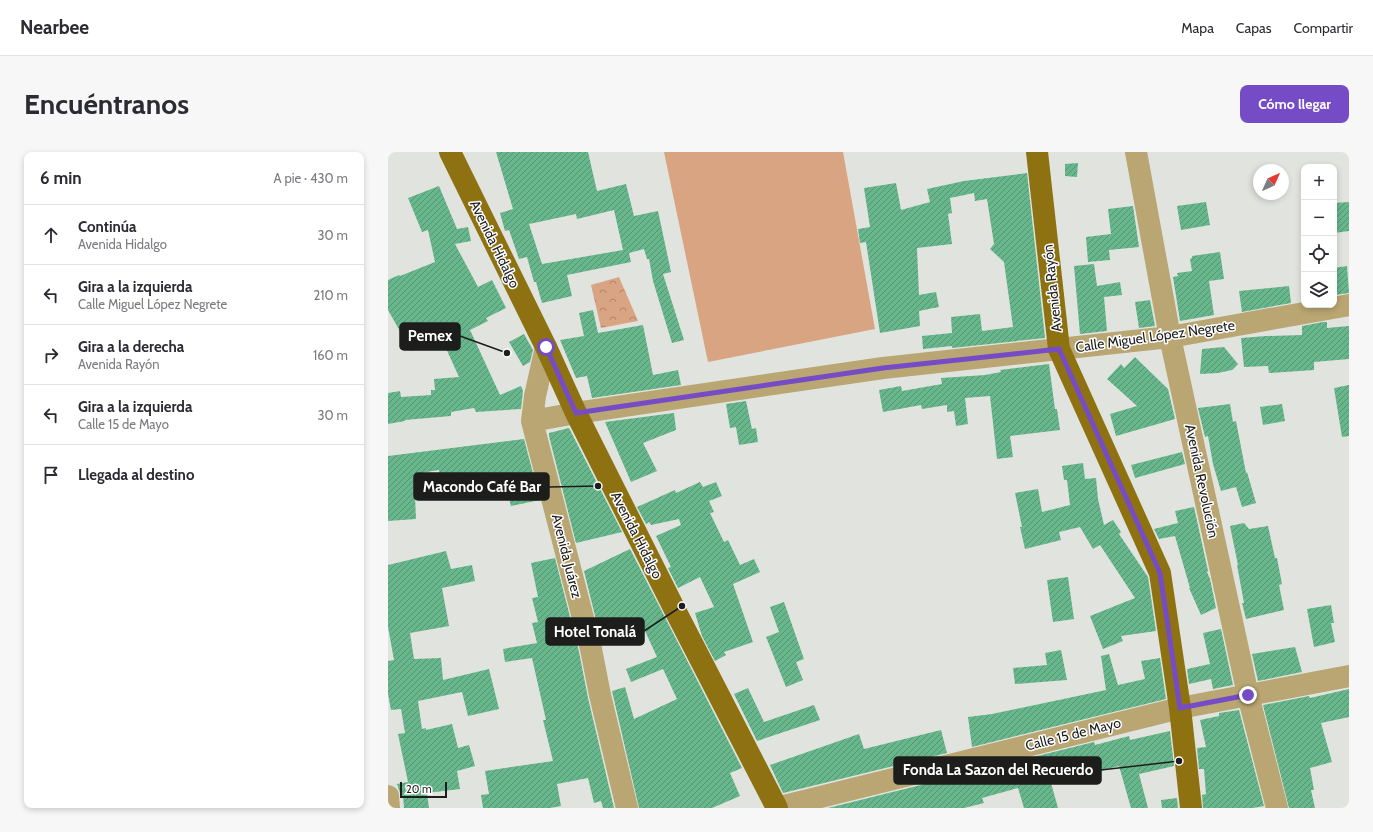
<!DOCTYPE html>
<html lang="es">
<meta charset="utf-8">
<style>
body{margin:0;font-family:Cabin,sans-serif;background:#f7f7f7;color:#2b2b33}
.controls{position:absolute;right:12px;top:12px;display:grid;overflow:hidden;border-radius:8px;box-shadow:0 2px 6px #0003}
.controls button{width:36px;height:36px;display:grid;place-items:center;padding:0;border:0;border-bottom:1px solid #e1e1e2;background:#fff;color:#2b2b33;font:20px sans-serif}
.compass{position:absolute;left:865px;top:12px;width:36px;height:36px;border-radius:50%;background:#fff;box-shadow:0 2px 6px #0003;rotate:45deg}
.scale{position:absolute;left:12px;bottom:10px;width:47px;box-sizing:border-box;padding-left:4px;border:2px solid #1d1e1c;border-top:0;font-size:11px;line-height:14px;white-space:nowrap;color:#1d1e1c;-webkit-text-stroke:3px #fff;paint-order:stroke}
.stop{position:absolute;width:12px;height:12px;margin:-9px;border:3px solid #754cc5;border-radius:50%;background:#fff}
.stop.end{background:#754cc5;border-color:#fff;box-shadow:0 1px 4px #0008}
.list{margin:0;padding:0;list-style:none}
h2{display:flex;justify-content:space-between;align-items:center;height:52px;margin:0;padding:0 16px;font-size:17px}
h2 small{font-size:13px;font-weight:400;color:#7c7c81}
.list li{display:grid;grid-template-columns:26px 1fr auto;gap:12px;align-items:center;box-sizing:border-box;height:60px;padding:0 16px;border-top:1px solid #e1e1e2}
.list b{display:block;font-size:15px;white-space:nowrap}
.list p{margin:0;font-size:13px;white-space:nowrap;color:#7c7c81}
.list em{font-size:13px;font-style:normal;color:#7c7c81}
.icon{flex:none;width:22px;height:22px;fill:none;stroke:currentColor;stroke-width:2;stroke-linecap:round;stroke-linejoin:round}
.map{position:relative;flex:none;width:961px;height:656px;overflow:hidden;border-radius:8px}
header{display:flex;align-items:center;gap:24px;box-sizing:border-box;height:56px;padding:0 20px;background:#fff;border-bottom:1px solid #e1e1e2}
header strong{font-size:19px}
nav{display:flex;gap:22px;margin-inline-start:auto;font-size:14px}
.intro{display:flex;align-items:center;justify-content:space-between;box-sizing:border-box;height:96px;padding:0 24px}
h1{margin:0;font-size:28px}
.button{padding:10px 18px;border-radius:8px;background:#754cc5;color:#fff;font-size:14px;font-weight:700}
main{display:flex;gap:24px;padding:0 24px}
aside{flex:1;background:#fff;border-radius:8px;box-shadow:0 2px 6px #0003}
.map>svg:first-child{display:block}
</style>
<header>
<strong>Nearbee</strong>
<nav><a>Mapa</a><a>Capas</a><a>Compartir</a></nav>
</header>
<div class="intro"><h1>Encuéntranos</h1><a class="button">Cómo llegar</a></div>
<main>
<aside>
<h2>6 min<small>A pie · 430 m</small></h2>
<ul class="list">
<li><svg class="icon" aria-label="ahead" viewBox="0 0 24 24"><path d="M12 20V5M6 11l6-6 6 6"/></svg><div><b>Continúa</b><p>Avenida Hidalgo</p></div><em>30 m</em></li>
<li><svg class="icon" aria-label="left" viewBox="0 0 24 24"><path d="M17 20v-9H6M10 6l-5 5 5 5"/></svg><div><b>Gira a la izquierda</b><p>Calle Miguel López Negrete</p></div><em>210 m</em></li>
<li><svg class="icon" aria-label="right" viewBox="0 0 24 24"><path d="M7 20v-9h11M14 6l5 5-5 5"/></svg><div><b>Gira a la derecha</b><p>Avenida Rayón</p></div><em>160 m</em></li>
<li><svg class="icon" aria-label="left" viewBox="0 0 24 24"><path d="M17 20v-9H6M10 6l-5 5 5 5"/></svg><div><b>Gira a la izquierda</b><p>Calle 15 de Mayo</p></div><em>30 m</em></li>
<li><svg class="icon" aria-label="arrive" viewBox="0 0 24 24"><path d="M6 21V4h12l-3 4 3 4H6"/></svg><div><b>Llegada al destino</b></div></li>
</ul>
</aside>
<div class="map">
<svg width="961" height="656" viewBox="0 0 961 656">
<defs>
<pattern id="park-crowns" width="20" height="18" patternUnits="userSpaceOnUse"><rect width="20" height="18" fill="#d8a481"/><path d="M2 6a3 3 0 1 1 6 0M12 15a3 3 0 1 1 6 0" fill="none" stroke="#af8569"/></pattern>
<pattern id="building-hatch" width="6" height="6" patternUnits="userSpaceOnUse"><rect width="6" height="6" fill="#68b78c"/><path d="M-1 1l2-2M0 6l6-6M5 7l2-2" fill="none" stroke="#559472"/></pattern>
</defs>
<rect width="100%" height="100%" fill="#e1e4de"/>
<path fill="#d8a481" d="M 276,0 L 455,0 L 487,177 L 320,210 Z"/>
<path fill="url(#park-crowns)" d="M 231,125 L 250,169 L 213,176 L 203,133 Z"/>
<path fill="url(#building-hatch)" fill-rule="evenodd" d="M 108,0 L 200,0 L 209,39 L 238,32 L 246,64 L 270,59 L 283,120 L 275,122 L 296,188 L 284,191 L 265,129 L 261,107 L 259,107 L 256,97 L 241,101 L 243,110 L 179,123 L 184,144 L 154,151 L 148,130 L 146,130 L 139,105 L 131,107 L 121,78 L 117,79 L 112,61 L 125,57 ZM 226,58 L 235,98 L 154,112 L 141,72 L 188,62 L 189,67 Z
M 690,11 L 689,25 L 677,24 L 677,12 Z
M 639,21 L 657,186 L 564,196 L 564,194 L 535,197 L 534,184 L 564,181 L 563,165 L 592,162 L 594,179 L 625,175 L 616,110 L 602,97 L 606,92 L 599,47 L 587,49 L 586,41 L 562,46 L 564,61 L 560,62 L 564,92 L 529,96 L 531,143 L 548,140 L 551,155 L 531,159 L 532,174 L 492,181 L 478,90 L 472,91 L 470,77 L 482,75 L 476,36 L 508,31 L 513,58 L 542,50 L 539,37 L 576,29 Z
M 51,34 L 69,77 L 80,75 L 83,89 L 67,92 L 90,135 L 104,128 L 118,156 L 98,166 L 100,169 L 82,178 L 112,243 L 133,234 L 135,239 L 133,257 L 88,260 L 86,256 L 63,260 L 63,264 L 17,268 L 17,269 L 0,272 L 0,241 L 12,239 L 13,245 L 43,243 L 43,238 L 47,238 L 46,227 L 71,225 L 56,192 L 51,194 L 48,189 L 23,199 L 0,158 L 0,128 L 11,123 L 12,124 L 47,110 L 40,78 L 34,80 L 20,46 Z
M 818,50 L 822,73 L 793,78 L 789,54 Z
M 961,50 L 961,79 L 946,81 L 946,51 Z
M 745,54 L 751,95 L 721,98 L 722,108 L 700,110 L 698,85 L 723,82 L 720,57 Z
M 832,100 L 836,127 L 821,129 L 826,163 L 792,169 L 785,125 L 790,124 L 789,121 L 804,119 L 802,107 L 804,106 L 804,104 Z
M 706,112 L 709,134 L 732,130 L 734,143 L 716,145 L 719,179 L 692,182 L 686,114 Z
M 959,114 L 961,141 L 946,143 L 946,116 Z
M 901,134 L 903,151 L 854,160 L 851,139 Z
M 762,148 L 767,174 L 751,176 L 747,150 Z
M 205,158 L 210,181 L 255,173 L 265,223 L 290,218 L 293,233 L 204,246 L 199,224 L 188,226 L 172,188 L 196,184 L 191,161 Z
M 935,170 L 939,170 L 939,176 L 961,174 L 961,207 L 926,210 L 926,218 L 881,221 L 880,214 L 856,215 L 853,186 L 878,184 L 914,183 L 914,174 Z
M 136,182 L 145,198 L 142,210 L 135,214 L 121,190 Z
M 836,195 L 850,212 L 844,218 L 830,221 L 812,222 L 814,197 Z
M 747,205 L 780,237 L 787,267 L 728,284 L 722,262 L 749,254 L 719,227 L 733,212 L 736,216 Z
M 661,212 L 667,257 L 669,257 L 672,278 L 622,284 L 625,305 L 609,307 L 602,244 L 577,246 L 580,272 L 568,274 L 566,259 L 559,260 L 559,253 L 534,257 L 533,253 L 495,260 L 491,238 L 513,234 L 514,239 L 554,232 L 553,226 L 597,223 L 613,220 L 612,218 Z
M 961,233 L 961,284 L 954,285 L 946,236 Z
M 358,249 L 364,277 L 368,276 L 370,290 L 351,293 L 348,275 L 342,276 L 338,252 Z
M 842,252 L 845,270 L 848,269 L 858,321 L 859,320 L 868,351 L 854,355 L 848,335 L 833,339 L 825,312 L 820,284 L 817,285 L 810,256 Z
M 894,252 L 897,269 L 875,273 L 872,255 Z
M 286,261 L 288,278 L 255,291 L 269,319 L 243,330 L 217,270 Z
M 181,276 L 234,380 L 188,391 L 161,284 L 161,281 Z
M 136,287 L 152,348 L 123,354 L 117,331 L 53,340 L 51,318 L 26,322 L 28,367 L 0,369 L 0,304 Z
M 794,300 L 797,312 L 747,326 L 743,313 Z
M 695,311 L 697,327 L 708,326 L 710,347 L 716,373 L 725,368 L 733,380 L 731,382 L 760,425 L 768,479 L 733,484 L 735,489 L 715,497 L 702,464 L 747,446 L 712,393 L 705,397 L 692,375 L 671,380 L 673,388 L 637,397 L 632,375 L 634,375 L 627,341 L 650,337 L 654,360 L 682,353 L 679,328 L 676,328 L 674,314 Z
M 312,330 L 315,335 L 328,330 L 334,344 L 321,349 L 326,360 L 322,361 L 336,390 L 340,388 L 352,413 L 366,407 L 372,420 L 345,432 L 365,490 L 336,500 L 338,503 L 327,509 L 314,484 L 307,461 L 326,455 L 312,425 L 290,436 L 280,416 L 283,415 L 268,384 L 293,373 L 291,367 L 263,373 L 261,370 L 258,372 L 249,355 L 287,338 L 288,341 Z
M 806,355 L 820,419 L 819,420 L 822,427 L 828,456 L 813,463 L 801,436 L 802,436 L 787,384 L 771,387 L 766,377 L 790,371 L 787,359 Z
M 856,371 L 861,377 L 880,374 L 887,406 L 889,406 L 894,432 L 891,433 L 896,458 L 858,467 L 854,451 L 856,451 L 849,413 L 850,413 L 842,374 Z
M 242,397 L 354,616 L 342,621 L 352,644 L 324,656 L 251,656 L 224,539 L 237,535 L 246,567 L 289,547 L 275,517 L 243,530 L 238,517 L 269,505 L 251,466 L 212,484 L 196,419 Z
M 58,399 L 63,417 L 84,413 L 87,429 L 54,436 L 61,474 L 22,481 L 26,507 L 53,506 L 55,528 L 101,517 L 111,557 L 80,564 L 74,540 L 30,549 L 34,577 L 38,576 L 38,578 L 64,572 L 70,596 L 81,593 L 87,614 L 69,619 L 72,637 L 39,641 L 41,656 L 16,656 L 15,644 L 13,644 L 9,632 L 20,630 L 10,582 L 17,581 L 13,557 L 3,558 L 0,542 L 0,509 L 6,508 L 0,475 L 0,413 Z
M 167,406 L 191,500 L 200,546 L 226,656 L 215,656 L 213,649 L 206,651 L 200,626 L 169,632 L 173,654 L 162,656 L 95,656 L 93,643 L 101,642 L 97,619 L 165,609 L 155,568 L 158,568 L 144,506 L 117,510 L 115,497 L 149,491 L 144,471 L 150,470 L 144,446 L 150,445 L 143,411 Z
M 680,425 L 686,467 L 665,470 L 659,428 Z
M 396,450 L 416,507 L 408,510 L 415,528 L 398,535 L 378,485 L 391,480 L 382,455 Z
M 943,453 L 946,471 L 943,471 L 947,490 L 926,495 L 919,457 Z
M 833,477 L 845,533 L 825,537 L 823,527 L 801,532 L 799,517 L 822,512 L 815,481 Z
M 907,495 L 914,520 L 870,529 L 864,502 Z
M 673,498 L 679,528 L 627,532 L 625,516 L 659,513 L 657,501 Z
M 721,502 L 730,533 L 757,527 L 753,509 L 772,506 L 778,547 L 584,595 L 580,565 L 604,562 L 718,538 L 713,504 Z
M 360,536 L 376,570 L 426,553 L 432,568 L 369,589 L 346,542 Z
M 961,537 L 961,565 L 933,571 L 944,610 L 922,616 L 926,638 L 923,638 L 927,656 L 901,656 L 875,553 L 921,544 L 922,546 Z
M 851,558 L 876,654 L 865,656 L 815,656 L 814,643 L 818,642 L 816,617 L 811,617 L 809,596 L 818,595 L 812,568 L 831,564 L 831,561 Z
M 553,578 L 559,601 L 395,641 L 382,613 L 471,582 L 476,597 Z
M 782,579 L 786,614 L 751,622 L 760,656 L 743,656 L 731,614 L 663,631 L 670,656 L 636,656 L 630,636 L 594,646 L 596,651 L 576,656 L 440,656 L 706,590 L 707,593 L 741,584 L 742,588 Z
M 789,646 L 790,656 L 774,656 L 773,648 Z"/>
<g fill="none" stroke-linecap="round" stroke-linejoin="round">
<path stroke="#b9a672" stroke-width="22" d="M 748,0 L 782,185 L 860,543 L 889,656
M 158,195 L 147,244 L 144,269 L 203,497 L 212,543 L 239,656
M 144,269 L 188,261 L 495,216 L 782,185 L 961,153
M 0,644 L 1,656
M 388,656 L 792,556 L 961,524"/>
<path stroke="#8e7212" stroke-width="22" d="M 62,0 L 158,195 L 188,261 L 289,462 L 389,656
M 649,0 L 671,197 L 772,421 L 792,556 L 803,656"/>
</g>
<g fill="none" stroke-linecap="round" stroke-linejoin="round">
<path stroke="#754cc5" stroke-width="5" d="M 158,195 L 188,261 L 495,216 L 671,197 L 772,421 L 792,556 L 860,543"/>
</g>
<g text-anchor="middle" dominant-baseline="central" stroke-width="3" stroke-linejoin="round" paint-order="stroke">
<g font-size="14" fill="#1d1e1c" stroke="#fff">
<text transform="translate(107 92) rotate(64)">Avenida Hidalgo</text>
<text transform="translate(664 136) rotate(-96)">Avenida Rayón</text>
<text transform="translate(767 184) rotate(-8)">Calle Miguel López Negrete</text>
<text transform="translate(814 329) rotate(78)">Avenida Revolución</text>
<text transform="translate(249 383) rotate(63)">Avenida Hidalgo</text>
<text transform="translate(179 404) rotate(76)">Avenida Juárez</text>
<text transform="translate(685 582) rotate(-14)">Calle 15 de Mayo</text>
</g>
</g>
<path fill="none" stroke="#1d1e1c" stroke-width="1.5" d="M119 201L72 184M210 334L161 335M294 454L256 479M791 609L713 618"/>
<g fill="#1d1e1c" stroke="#fff" stroke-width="1.5">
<circle cx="119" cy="201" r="4"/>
<circle cx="210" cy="334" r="4"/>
<circle cx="294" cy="454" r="4"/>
<circle cx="791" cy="609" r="4"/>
</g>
<g fill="#1d1e1c" stroke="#1d1e1c" stroke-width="1.5">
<rect x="12" y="171" width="60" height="27" rx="4"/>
<rect x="26" y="321" width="135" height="27" rx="4"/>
<rect x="158" y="466" width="98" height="27" rx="4"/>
<rect x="506" y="605" width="207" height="27" rx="4"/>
</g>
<g font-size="15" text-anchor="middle" font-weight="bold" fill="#fff">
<text x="42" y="189">Pemex</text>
<text x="94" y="340">Macondo Café Bar</text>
<text x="207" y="485">Hotel Tonalá</text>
<text x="610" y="623">Fonda La Sazon del Recuerdo</text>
</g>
</svg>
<div class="controls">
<button>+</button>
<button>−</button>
<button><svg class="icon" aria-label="locate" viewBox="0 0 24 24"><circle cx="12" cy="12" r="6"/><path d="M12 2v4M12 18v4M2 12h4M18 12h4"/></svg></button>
<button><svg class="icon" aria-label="layers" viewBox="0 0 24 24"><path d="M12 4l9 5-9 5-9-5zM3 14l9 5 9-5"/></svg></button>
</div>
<svg class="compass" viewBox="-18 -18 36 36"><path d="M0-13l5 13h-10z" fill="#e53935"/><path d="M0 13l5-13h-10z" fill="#7c7c81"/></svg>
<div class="scale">20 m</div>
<div class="stop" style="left:158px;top:195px"></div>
<div class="stop end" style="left:860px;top:543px"></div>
</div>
</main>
